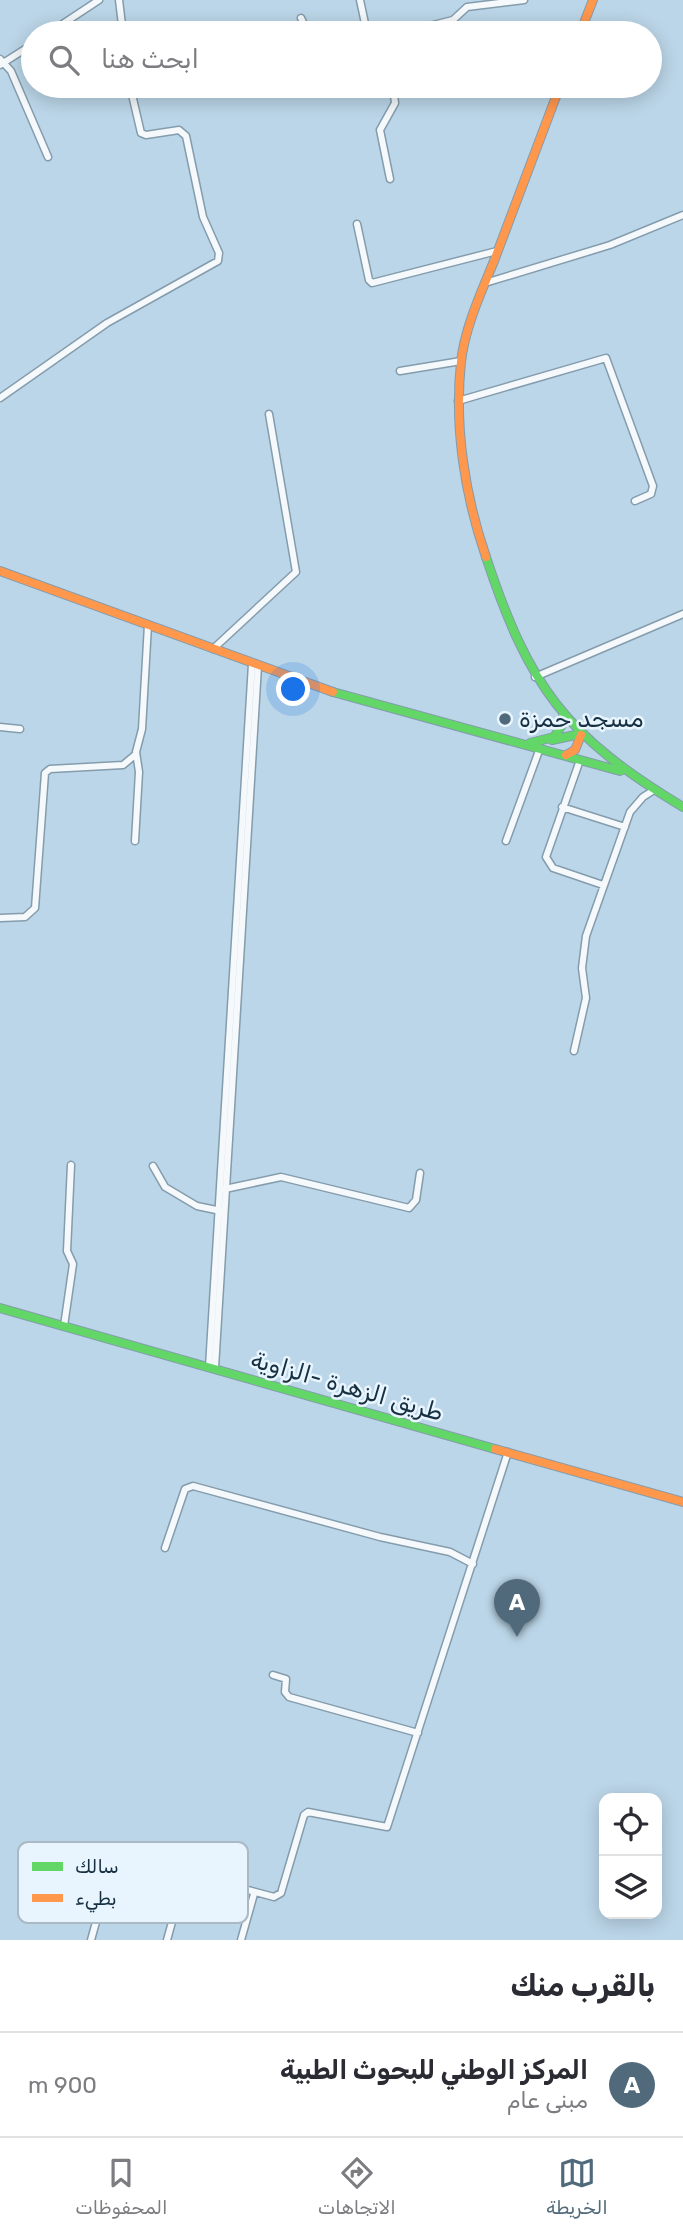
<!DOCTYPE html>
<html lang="ar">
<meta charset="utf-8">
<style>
body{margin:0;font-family:Rubik,Vazirmatn,sans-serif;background:#f2f2f3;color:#2b2b33;direction:rtl}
.controls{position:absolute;right:21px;bottom:21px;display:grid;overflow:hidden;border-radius:14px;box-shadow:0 4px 18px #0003}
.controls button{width:63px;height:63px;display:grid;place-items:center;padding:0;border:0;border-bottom:2px solid #e1e1e2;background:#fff;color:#2b2b33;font:35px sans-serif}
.you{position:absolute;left:294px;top:690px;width:24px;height:24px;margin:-18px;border:5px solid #fff;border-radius:50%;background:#1a73e8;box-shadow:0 0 0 10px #1a73e833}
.badge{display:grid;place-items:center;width:46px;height:46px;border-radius:50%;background:#506a7b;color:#fff;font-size:23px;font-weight:700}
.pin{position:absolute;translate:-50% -58px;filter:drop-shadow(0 2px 4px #0008)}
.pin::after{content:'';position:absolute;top:37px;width:24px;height:21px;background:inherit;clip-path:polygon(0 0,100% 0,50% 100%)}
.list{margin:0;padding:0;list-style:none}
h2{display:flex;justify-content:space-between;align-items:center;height:91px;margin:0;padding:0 28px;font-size:30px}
h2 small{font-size:23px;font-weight:400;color:#7c7c81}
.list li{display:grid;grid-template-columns:46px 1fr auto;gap:21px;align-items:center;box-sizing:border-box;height:105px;padding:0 28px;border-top:2px solid #e1e1e2}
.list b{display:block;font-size:26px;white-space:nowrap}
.list p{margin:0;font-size:23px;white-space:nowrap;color:#7c7c81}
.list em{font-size:23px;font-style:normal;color:#7c7c81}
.icon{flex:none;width:38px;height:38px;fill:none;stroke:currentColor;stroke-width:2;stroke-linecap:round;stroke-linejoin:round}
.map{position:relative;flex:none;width:683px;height:1940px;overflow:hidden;direction:ltr}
.search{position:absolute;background:#fff;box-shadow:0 4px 18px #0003;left:21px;right:21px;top:21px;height:77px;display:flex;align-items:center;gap:18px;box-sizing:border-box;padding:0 24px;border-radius:38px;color:#7c7c81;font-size:26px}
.sheet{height:196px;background:#fff}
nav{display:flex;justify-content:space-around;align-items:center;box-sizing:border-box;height:98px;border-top:2px solid #e1e1e2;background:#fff;font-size:19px;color:#7c7c81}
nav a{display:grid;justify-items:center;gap:4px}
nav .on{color:#506a7b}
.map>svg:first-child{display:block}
</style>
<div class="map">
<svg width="683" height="1940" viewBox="0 0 683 1940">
<rect width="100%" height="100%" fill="#bbd6e8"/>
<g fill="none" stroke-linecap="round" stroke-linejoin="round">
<g stroke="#849cac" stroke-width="9">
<path id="street" d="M 119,0 L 123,33
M 360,0 L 367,33
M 301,18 L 308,33
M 49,33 L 99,0
M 401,33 L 453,20 L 467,7 L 524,0
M 0,59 L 11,71 L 48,157
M 0,65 L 33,44
M 390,179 L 380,130 L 395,103 L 393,86
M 357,224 L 369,280 L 372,283 L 497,251
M 485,283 L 610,245 L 683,215
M 400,371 L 461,361
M 0,398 L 107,323 L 218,261 L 219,253 L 203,217 L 186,136 L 179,130 L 146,135 L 141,133 L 130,86
M 458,401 L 606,358 L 653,486 L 651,494 L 635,501
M 213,649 L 296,572 L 269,414
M 535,677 L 683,614
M 0,727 L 20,729
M 580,760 L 546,857 L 553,868 L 603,885
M 562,807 L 625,827
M 135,841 L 139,772 L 136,752 L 142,729 L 148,625
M 506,841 L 540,748
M 0,918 L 25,917 L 35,908 L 45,773 L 50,769 L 123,765 L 135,755
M 574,1051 L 586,998 L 582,968 L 586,936 L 630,812 L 643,797 L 654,790
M 153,1166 L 165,1187 L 197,1206 L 221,1211
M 225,1189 L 281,1177 L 409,1208 L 416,1200 L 420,1173
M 64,1326 L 73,1264 L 67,1251 L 71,1165
M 209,1367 L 252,664
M 215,1368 L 258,666
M 165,1548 L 185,1489 L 193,1486 L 380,1537 L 450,1552 L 473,1564
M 273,1675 L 286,1679 L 285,1692 L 289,1697 L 418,1733
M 91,1940 L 113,1861 L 129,1858 L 274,1897 L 281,1893 L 304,1815 L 308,1812 L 387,1827 L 508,1452
M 167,1940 L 185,1875
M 241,1940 L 254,1894"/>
</g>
<g stroke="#849cac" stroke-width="10">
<path id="fast" d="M 486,557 C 529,687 565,736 683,807
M 333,692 L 620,771
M 552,740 L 580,734
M 530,743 L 554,737 L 562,725 L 563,716
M 0,1308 L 495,1449"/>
</g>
<g stroke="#849cac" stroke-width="10">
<path id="slow" d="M 580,33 L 593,0
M 486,557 C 465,496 454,427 461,362 C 465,327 481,293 494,261 C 516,202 538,144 560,86
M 0,571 L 333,692
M 566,755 L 575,750 L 581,735
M 495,1449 L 683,1502"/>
</g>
<use href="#street" stroke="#f5f9fc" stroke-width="6"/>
<use href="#fast" stroke="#63d668" stroke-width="8"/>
<use href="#slow" stroke="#ff974d" stroke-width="8"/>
</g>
<circle fill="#506a7b" stroke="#e9f5fe" stroke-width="2.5" cx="505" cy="719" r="7"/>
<g text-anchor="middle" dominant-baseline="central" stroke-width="5" stroke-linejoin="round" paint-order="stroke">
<g font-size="24" fill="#163041" stroke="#e9f5fe" text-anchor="start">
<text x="519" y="719">مسجد حمزة</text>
</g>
<g font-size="24" fill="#163041" stroke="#e9f5fe">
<text transform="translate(347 1386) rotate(16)">طريق الزهرة -الزاوية</text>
</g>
</g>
<rect x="18" y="1842" width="230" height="81" rx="10" fill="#e9f5fe" stroke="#aabac5" stroke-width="2"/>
<rect x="32" y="1862" width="31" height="9" fill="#63d668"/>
<rect x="32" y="1894" width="31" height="8" fill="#ff974d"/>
<g font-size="19" fill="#163041">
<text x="75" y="1873">سالك</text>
<text x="75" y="1905">بطيء</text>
</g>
</svg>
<div class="controls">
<button><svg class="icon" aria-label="locate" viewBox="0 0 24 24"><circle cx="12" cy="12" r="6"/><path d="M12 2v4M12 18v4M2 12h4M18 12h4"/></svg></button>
<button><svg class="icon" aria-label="layers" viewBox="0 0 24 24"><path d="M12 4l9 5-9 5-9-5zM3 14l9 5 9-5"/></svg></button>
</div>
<div class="you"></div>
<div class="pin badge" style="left:517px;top:1637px">A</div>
<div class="search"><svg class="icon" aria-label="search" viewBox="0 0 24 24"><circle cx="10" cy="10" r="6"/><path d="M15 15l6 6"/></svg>ابحث هنا</div>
</div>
<section class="sheet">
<h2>بالقرب منك<small></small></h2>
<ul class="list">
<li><span class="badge">A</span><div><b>المركز الوطني للبحوث الطبية</b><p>مبنى عام</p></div><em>900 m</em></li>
</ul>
</section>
<nav>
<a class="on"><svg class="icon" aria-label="map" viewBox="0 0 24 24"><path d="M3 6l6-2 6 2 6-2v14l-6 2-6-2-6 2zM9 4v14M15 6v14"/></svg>الخريطة</a>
<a><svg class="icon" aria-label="directions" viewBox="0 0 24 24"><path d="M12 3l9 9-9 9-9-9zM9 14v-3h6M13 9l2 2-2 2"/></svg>الاتجاهات</a>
<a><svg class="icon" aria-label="saved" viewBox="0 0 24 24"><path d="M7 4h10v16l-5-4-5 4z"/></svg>المحفوظات</a>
</nav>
